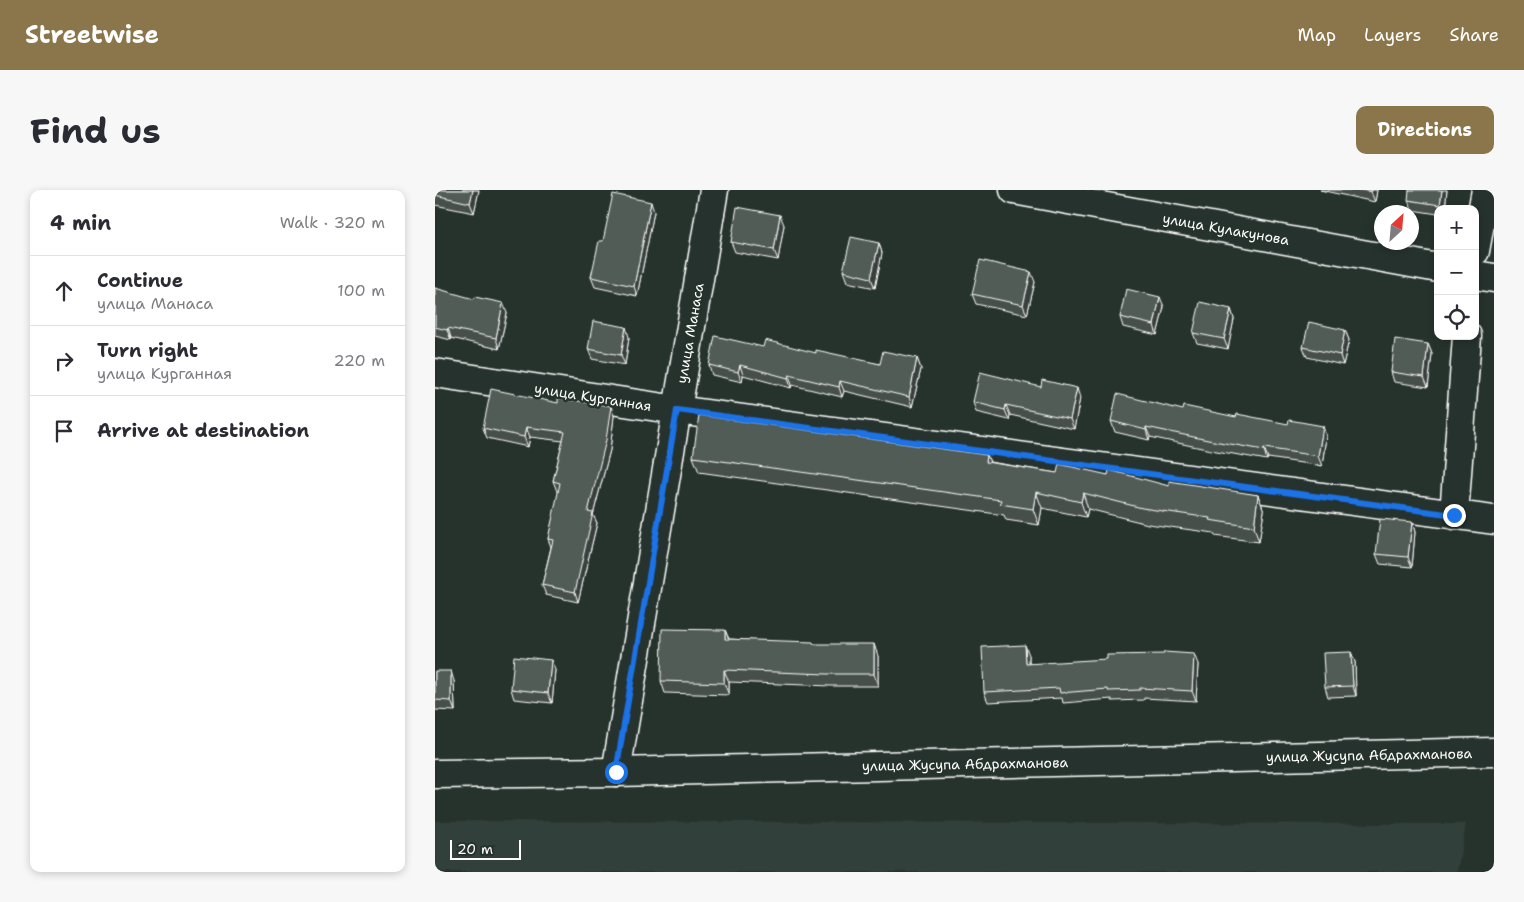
<!DOCTYPE html>
<meta charset="utf-8">
<style>
body{margin:0;font-family:"Shantell Sans",sans-serif;background:#f7f7f7;color:#2b2b33}
.controls{position:absolute;right:15px;top:15px;display:grid;overflow:hidden;border-radius:10px;box-shadow:0 2px 8px #0003}
.controls button{width:45px;height:45px;display:grid;place-items:center;padding:0;border:0;border-bottom:1px solid #e1e1e2;background:#fff;color:#2b2b33;font:25px sans-serif}
.compass{position:absolute;left:939px;top:15px;width:45px;height:45px;border-radius:50%;background:#fff;box-shadow:0 2px 8px #0003;rotate:26deg}
.scale{position:absolute;left:15px;bottom:12px;width:71px;box-sizing:border-box;padding-left:5px;border:2px solid #fff;border-top:0;font-size:14px;line-height:18px;white-space:nowrap;color:#fff;-webkit-text-stroke:4px #26332d;paint-order:stroke}
.stop{position:absolute;width:15px;height:15px;margin:-11px;border:4px solid #1a73e8;border-radius:50%;background:#fff}
.stop.end{background:#1a73e8;border-color:#fff;box-shadow:0 1px 5px #0008}
.list{margin:0;padding:0;list-style:none}
h2{display:flex;justify-content:space-between;align-items:center;height:65px;margin:0;padding:0 20px;font-size:21px}
h2 small{font-size:16px;font-weight:400;color:#7c7c81}
.list li{display:grid;grid-template-columns:32px 1fr auto;gap:15px;align-items:center;box-sizing:border-box;height:70px;padding:0 20px;border-top:1px solid #e1e1e2}
.list b{display:block;font-size:19px;white-space:nowrap}
.list p{margin:0;font-size:16px;white-space:nowrap;color:#7c7c81}
.list em{font-size:16px;font-style:normal;color:#7c7c81}
.icon{flex:none;width:28px;height:28px;fill:none;stroke:currentColor;stroke-width:2;stroke-linecap:round;stroke-linejoin:round}
.map{position:relative;flex:none;width:1059px;height:682px;overflow:hidden;border-radius:10px}
header{display:flex;align-items:center;gap:30px;box-sizing:border-box;height:70px;padding:0 25px;background:#8a764a;color:#fff}
header strong{font-size:24px}
nav{display:flex;gap:28px;margin-inline-start:auto;font-size:18px}
.intro{display:flex;align-items:center;justify-content:space-between;box-sizing:border-box;height:120px;padding:0 30px}
h1{margin:0;font-size:35px}
.button{padding:12px 22px;border-radius:10px;background:#8a764a;color:#fff;font-size:18px;font-weight:700}
main{display:flex;gap:30px;padding:0 30px}
aside{flex:1;background:#fff;border-radius:10px;box-shadow:0 2px 8px #0003}
.map>svg:first-child{display:block}
</style>
<header>
<strong>Streetwise</strong>
<nav><a>Map</a><a>Layers</a><a>Share</a></nav>
</header>
<div class="intro"><h1>Find us</h1><a class="button">Directions</a></div>
<main>
<aside>
<h2>4 min<small>Walk · 320 m</small></h2>
<ul class="list">
<li><svg class="icon" aria-label="ahead" viewBox="0 0 24 24"><path d="M12 20V5M6 11l6-6 6 6"/></svg><div><b>Continue</b><p>улица Манаса</p></div><em>100 m</em></li>
<li><svg class="icon" aria-label="right" viewBox="0 0 24 24"><path d="M7 20v-9h11M14 6l5 5-5 5"/></svg><div><b>Turn right</b><p>улица Курганная</p></div><em>220 m</em></li>
<li><svg class="icon" aria-label="arrive" viewBox="0 0 24 24"><path d="M6 21V4h12l-3 4 3 4H6"/></svg><div><b>Arrive at destination</b></div></li>
</ul>
</aside>
<div class="map">
<svg width="1059" height="682" viewBox="0 0 1059 682">
<rect width="100%" height="100%" fill="#26332d"/>
<filter id="ink" filterUnits="userSpaceOnUse"><feTurbulence type="fractalNoise" baseFrequency=".02" numOctaves="2"/><feDisplacementMap in="SourceGraphic" scale="10" xChannelSelector="R" yChannelSelector="G"/><feConvolveMatrix kernelMatrix="1 2 1 2 8 2 1 2 1" color-interpolation-filters="sRGB"/></filter>
<g filter="url(#ink)">
<path fill="#333f3a" d="M 0,631 L 1031,634 L 1022,682 L 0,682 Z"/>
<g fill="none" stroke-linecap="round" stroke-linejoin="round">
<g stroke="#fff" stroke-width="31">
<path id="minor" d="M 1040,61 L 1051,0
M 0,183 L 242,220 L 1059,330
M 1019,325 L 1032,146
M 181,582 L 279,0"/>
</g>
<g stroke="#fff" stroke-width="31">
<path id="tertiary" d="M 579,0 L 1003,78
M 1040,85 L 1059,88"/>
</g>
<g stroke="#fff" stroke-width="31">
<path id="trunk" d="M 0,584 L 181,582 L 1059,562"/>
</g>
<use href="#minor" stroke="#26332d" stroke-width="28"/>
<use href="#tertiary" stroke="#26332d" stroke-width="28"/>
<use href="#trunk" stroke="#26332d" stroke-width="28"/>
</g>
<path fill="#464f4b" stroke="#fff" d="M 0,0 L 44,0 L 39,23 L 0,15 Z
M 885,0 L 942,0 L 940,12 Z
M 1012,0 L 1010,19 L 1003,19 L 1003,24 L 977,20 L 973,10 Z
M 219,22 L 202,106 L 160,97 L 156,87 L 168,51 Z
M 349,35 L 343,70 L 300,62 L 296,52 Z
M 444,53 L 447,63 L 440,98 L 412,92 L 408,81 Z
M 600,92 L 592,125 L 541,114 L 537,104 Z
M 0,98 L 72,123 L 64,159 L 16,148 L 16,150 L 0,146 Z
M 729,117 L 722,145 L 688,137 L 685,127 Z
M 796,119 L 799,129 L 793,159 L 762,153 L 758,143 Z
M 910,140 L 914,150 L 908,175 L 872,167 L 868,157 Z
M 194,147 L 190,175 L 157,169 L 153,159 Z
M 993,154 L 997,164 L 993,197 L 959,192 L 956,182 Z
M 381,163 L 445,174 L 482,168 L 486,179 L 477,217 L 409,201 L 407,207 L 357,195 L 356,198 L 308,185 L 307,192 L 277,185 L 274,175 Z
M 645,208 L 639,239 L 575,225 L 574,230 L 541,222 L 538,212 Z
M 179,226 L 175,260 L 158,325 L 162,333 L 143,412 L 111,405 L 107,395 L 116,357 L 113,349 L 124,302 L 122,301 L 118,291 L 128,251 L 95,247 L 93,257 L 52,248 L 48,238 Z
M 676,231 L 891,246 L 887,276 L 833,268 L 832,270 L 776,260 L 715,247 L 714,250 L 680,242 Z
M 552,265 L 555,272 L 622,283 L 673,285 L 734,296 L 823,305 L 829,321 L 824,352 L 780,346 L 779,343 L 713,334 L 653,319 L 651,327 L 607,318 L 604,335 L 571,330 L 569,325 L 264,282 L 258,267 Z
M 977,332 L 980,342 L 977,377 L 945,374 L 941,364 Z
M 290,440 L 294,449 L 379,454 L 443,466 L 443,496 L 396,496 L 294,492 L 294,505 L 230,503 L 226,491 Z
M 916,462 L 920,472 L 921,506 L 893,507 L 890,497 Z
M 594,465 L 594,474 L 763,474 L 761,511 L 709,508 L 709,510 L 677,511 L 677,509 L 628,513 L 627,508 L 553,512 L 549,502 Z
M 120,480 L 117,513 L 79,509 L 76,499 Z
M 0,481 L 19,491 L 20,521 L 0,520 Z"/>
<path fill="#39403d" stroke="#fff" d="M 38,0 L 44,0 L 39,23 L 35,13 Z
M 937,0 L 942,0 L 940,12 L 936,2 Z
M 1007,0 L 1012,0 L 1010,19 L 1007,19 L 1005,15 Z
M 216,12 L 219,22 L 202,106 L 199,96 Z
M 345,25 L 349,35 L 343,70 L 339,60 Z
M 444,53 L 447,63 L 440,98 L 436,88 Z
M 596,82 L 600,92 L 592,125 L 588,115 Z
M 725,107 L 729,117 L 722,145 L 719,135 Z
M 68,113 L 72,123 L 64,159 L 61,148 Z
M 796,119 L 799,129 L 793,159 L 789,149 Z
M 191,137 L 194,147 L 190,175 L 186,165 Z
M 13,138 L 16,148 L 16,150 L 12,140 Z
M 910,140 L 914,150 L 908,175 L 905,165 Z
M 993,154 L 997,164 L 993,197 L 989,187 Z
M 482,168 L 486,179 L 477,217 L 474,207 Z
M 305,175 L 308,185 L 307,192 L 303,182 Z
M 354,185 L 357,195 L 356,198 L 353,188 Z
M 405,191 L 409,201 L 407,207 L 404,197 Z
M 642,198 L 645,208 L 639,239 L 635,229 Z
M 571,215 L 575,225 L 574,230 L 570,220 Z
M 176,216 L 179,226 L 175,260 L 158,325 L 162,333 L 143,412 L 140,402 L 153,322 Z
M 888,236 L 891,246 L 887,276 L 883,266 Z
M 91,237 L 95,247 L 93,257 L 89,247 Z
M 711,237 L 715,247 L 714,250 L 711,240 Z
M 829,258 L 833,268 L 832,270 L 829,260 Z
M 552,265 L 558,280 L 551,272 Z
M 601,302 L 607,318 L 604,335 L 598,319 Z
M 648,303 L 653,319 L 651,327 L 646,312 Z
M 823,305 L 829,321 L 824,352 L 819,337 Z
M 977,332 L 980,342 L 977,377 L 973,367 Z
M 290,440 L 295,452 L 290,449 Z
M 439,454 L 443,466 L 443,496 L 439,484 Z
M 590,455 L 594,465 L 594,484 L 591,474 Z
M 916,462 L 920,472 L 921,506 L 918,496 Z
M 759,464 L 763,474 L 761,511 L 757,501 Z
M 116,470 L 120,480 L 117,513 L 113,503 Z
M 289,480 L 294,492 L 294,505 L 289,493 Z
M 16,481 L 19,491 L 20,521 L 16,511 Z"/>
<path fill="#515c57" stroke="#fff" d="M 0,0 L 38,0 L 35,13 L 0,5 Z
M 927,0 L 937,0 L 936,2 Z
M 974,0 L 1007,0 L 1005,15 L 973,10 Z
M 178,4 L 216,12 L 199,96 L 156,87 L 164,51 L 168,51 Z
M 302,17 L 345,25 L 339,60 L 296,52 Z
M 416,47 L 444,53 L 436,88 L 408,81 Z
M 545,70 L 596,82 L 588,115 L 537,104 Z
M 0,98 L 39,109 L 40,107 L 68,113 L 61,148 L 13,138 L 12,140 L 0,137 Z
M 691,99 L 725,107 L 719,135 L 685,127 Z
M 765,112 L 796,119 L 789,149 L 758,143 Z
M 158,131 L 191,137 L 186,165 L 153,159 Z
M 874,132 L 910,140 L 905,165 L 868,157 Z
M 280,146 L 328,157 L 330,150 L 381,163 L 381,160 L 445,174 L 448,161 L 482,168 L 474,207 L 405,191 L 404,197 L 354,185 L 353,188 L 305,175 L 303,182 L 274,175 Z
M 960,149 L 993,154 L 989,187 L 956,182 Z
M 545,182 L 606,197 L 607,190 L 642,198 L 635,229 L 571,215 L 570,220 L 538,212 Z
M 56,199 L 123,213 L 123,208 L 176,216 L 171,250 L 153,322 L 158,323 L 140,402 L 107,395 L 118,350 L 113,349 L 125,293 L 118,291 L 130,242 L 91,237 L 89,247 L 48,238 Z
M 682,204 L 748,220 L 749,216 L 801,227 L 802,224 L 853,234 L 854,230 L 888,236 L 883,266 L 829,258 L 829,260 L 773,250 L 711,237 L 711,240 L 676,231 Z
M 264,225 L 552,265 L 551,272 L 622,283 L 624,274 L 673,285 L 674,280 L 734,296 L 734,291 L 823,305 L 819,337 L 774,330 L 775,328 L 707,318 L 648,303 L 646,312 L 601,302 L 598,319 L 565,314 L 566,310 L 258,267 Z
M 945,329 L 977,332 L 973,367 L 941,364 Z
M 227,439 L 290,440 L 290,449 L 378,452 L 378,454 L 439,454 L 439,484 L 392,484 L 289,480 L 289,493 L 226,491 Z
M 590,455 L 591,474 L 672,469 L 672,465 L 729,464 L 729,462 L 759,464 L 757,501 L 705,498 L 705,500 L 673,501 L 673,499 L 625,503 L 624,498 L 549,502 L 547,457 Z
M 916,462 L 918,496 L 890,497 L 888,463 Z
M 79,466 L 116,470 L 113,503 L 76,499 Z
M 0,481 L 16,481 L 16,511 L 0,510 Z"/>
</g>
<g fill="none" stroke-linecap="round" stroke-linejoin="round" filter="url(#ink)">
<path stroke="#1a73e8" stroke-width="6" d="M 181,582 L 242,220 L 1019,325"/>
</g>
<g text-anchor="middle" dominant-baseline="central" stroke-width="5" stroke-linejoin="round" paint-order="stroke">
<g font-size="14" fill="#fff" stroke="#26332d">
<text transform="translate(791 39) rotate(10)">улица Кулакунова</text>
<text transform="translate(255 143) rotate(-80)">улица Манаса</text>
<text transform="translate(158 207) rotate(9)">улица Курганная</text>
<text transform="translate(934 565) rotate(-1)">улица Жусупа Абдрахманова</text>
<text transform="translate(530 574) rotate(-1)">улица Жусупа Абдрахманова</text>
</g>
</g>
</svg>
<div class="controls">
<button>+</button>
<button>−</button>
<button><svg class="icon" aria-label="locate" viewBox="0 0 24 24"><circle cx="12" cy="12" r="6"/><path d="M12 2v4M12 18v4M2 12h4M18 12h4"/></svg></button>
</div>
<svg class="compass" viewBox="-18 -18 36 36"><path d="M0-13l5 13h-10z" fill="#e53935"/><path d="M0 13l5-13h-10z" fill="#7c7c81"/></svg>
<div class="scale">20 m</div>
<div class="stop" style="left:181px;top:582px"></div>
<div class="stop end" style="left:1019px;top:325px"></div>
</div>
</main>
